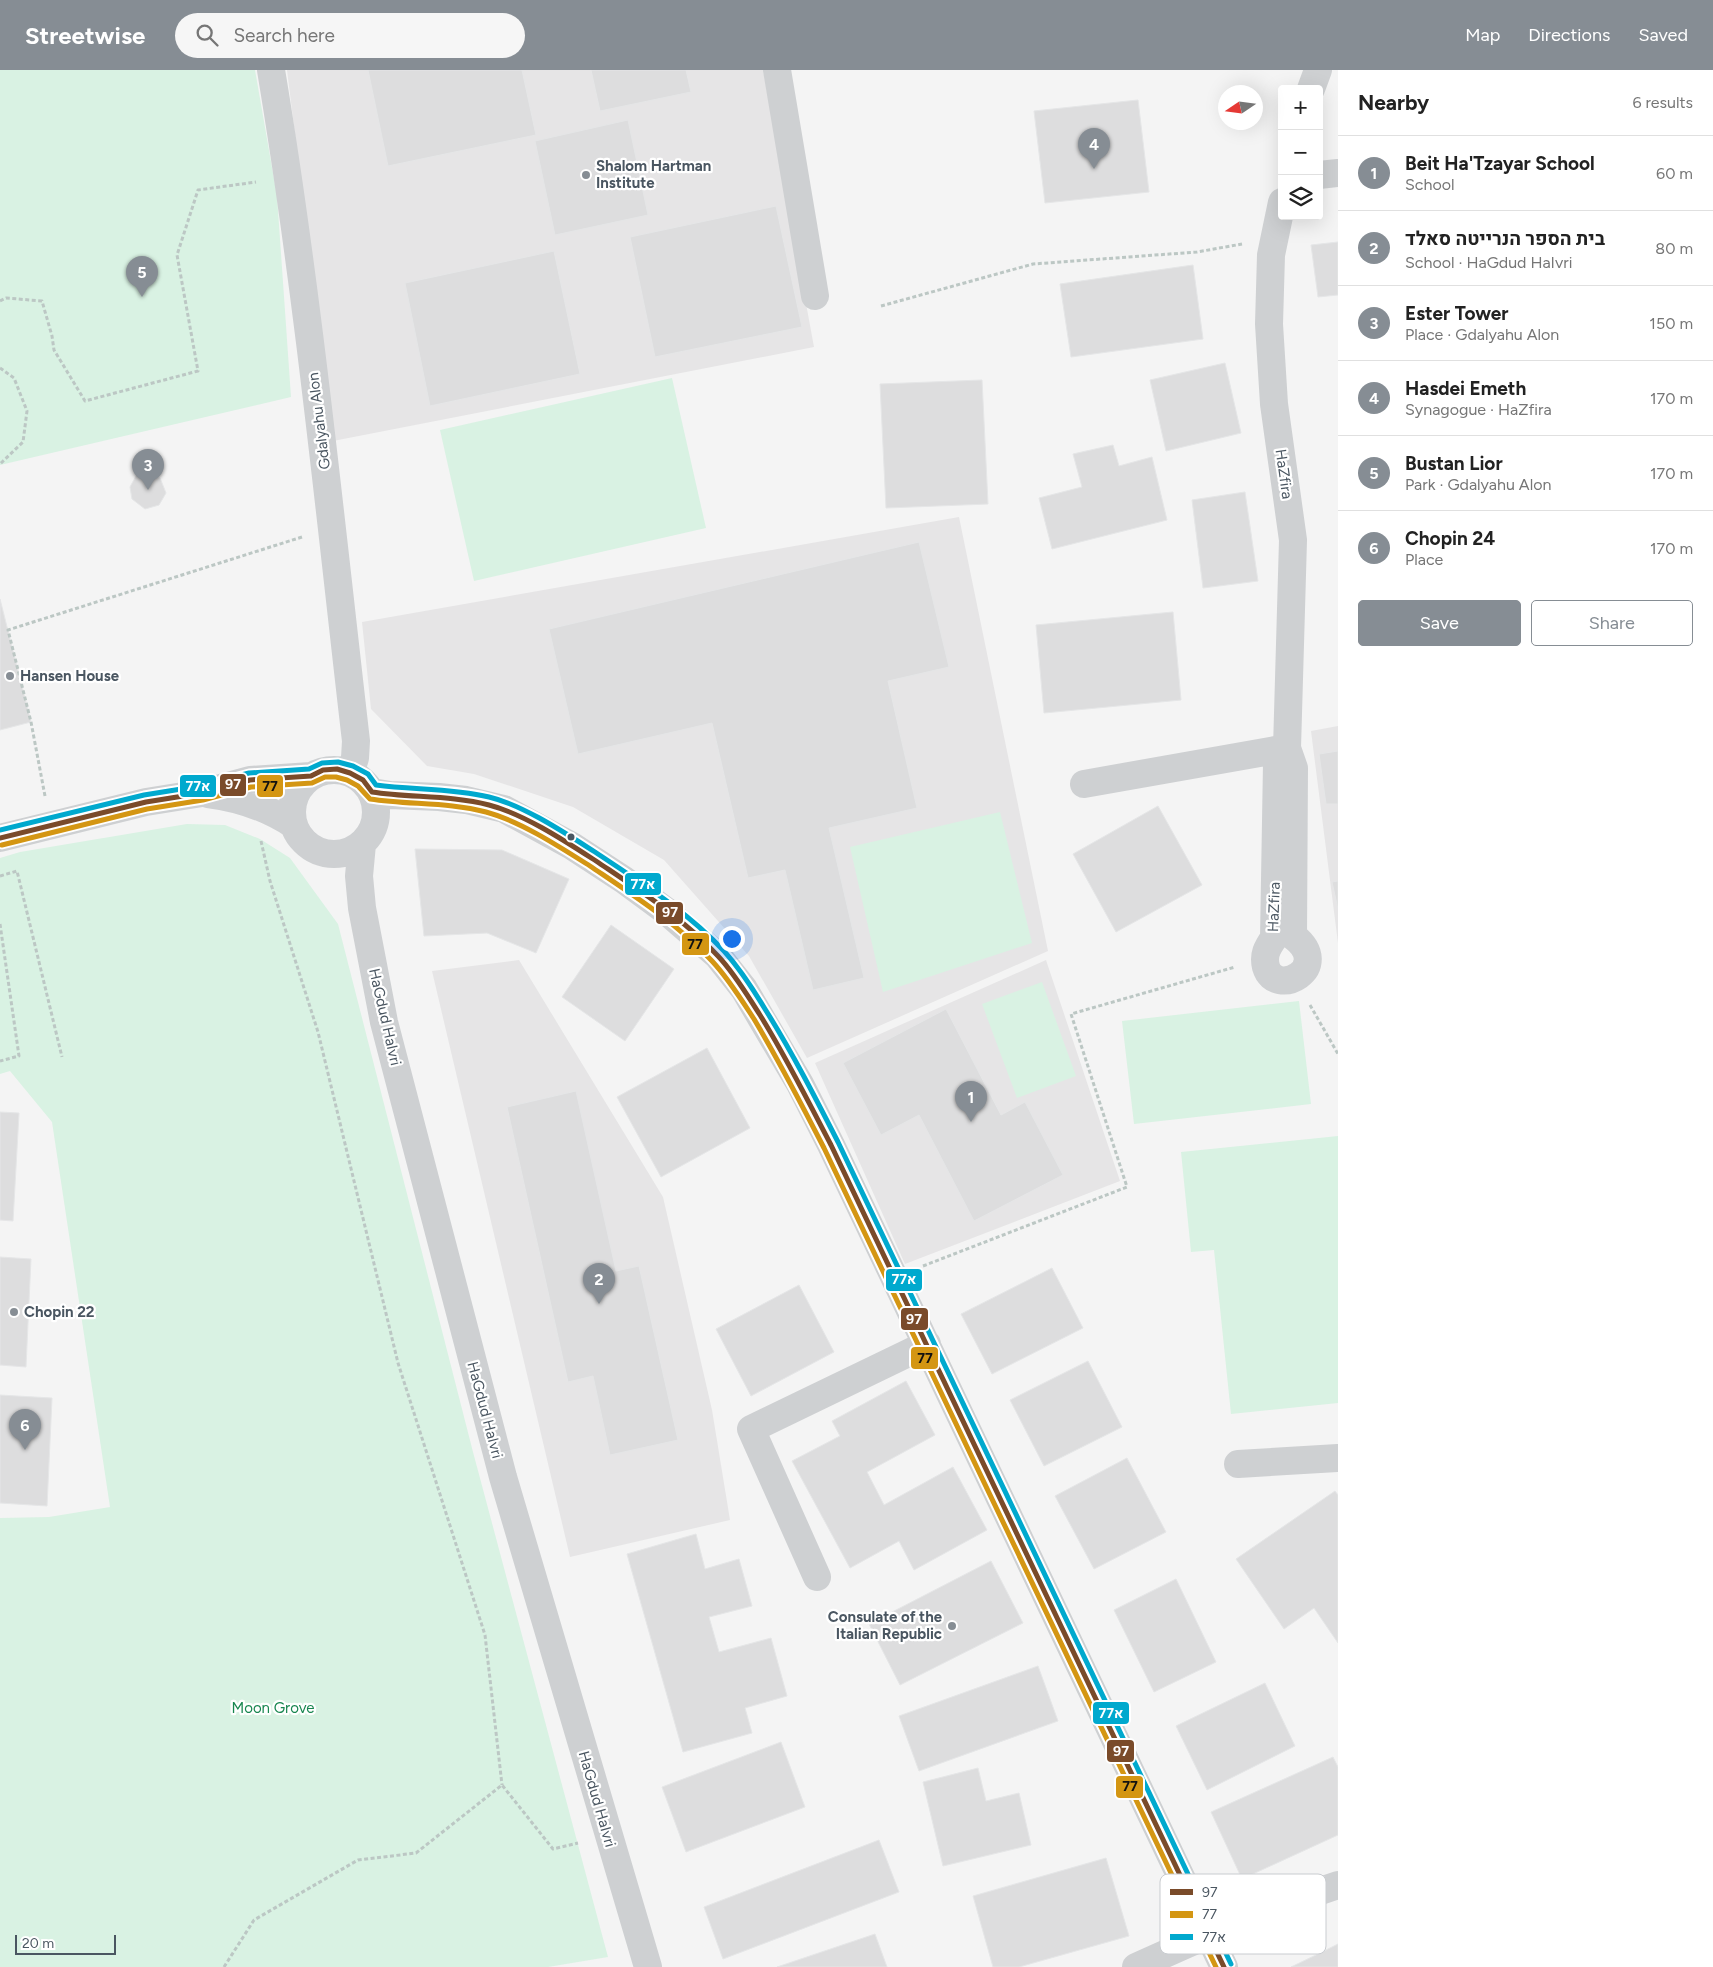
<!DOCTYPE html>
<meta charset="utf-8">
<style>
body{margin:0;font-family:Figtree,Heebo,sans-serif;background:#f6f6f6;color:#222}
.controls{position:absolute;right:15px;top:15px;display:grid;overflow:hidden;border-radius:5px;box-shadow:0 5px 20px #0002}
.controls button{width:45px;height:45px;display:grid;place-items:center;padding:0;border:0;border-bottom:1px solid #e0e0e0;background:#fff;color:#222;font:25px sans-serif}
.compass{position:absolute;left:1218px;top:15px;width:45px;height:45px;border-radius:50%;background:#fff;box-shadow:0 5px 20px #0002;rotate:257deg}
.scale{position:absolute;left:15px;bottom:12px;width:101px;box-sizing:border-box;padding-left:5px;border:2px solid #4a5661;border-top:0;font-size:14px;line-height:18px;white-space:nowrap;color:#4a5661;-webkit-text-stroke:4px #fff;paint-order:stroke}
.you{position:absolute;left:731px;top:868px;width:18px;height:18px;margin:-12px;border:4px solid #fff;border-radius:50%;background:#1a73e8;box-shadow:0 0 0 8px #1a73e833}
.badge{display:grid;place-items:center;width:32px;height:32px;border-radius:50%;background:#868d94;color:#fff;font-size:16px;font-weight:700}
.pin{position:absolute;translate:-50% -41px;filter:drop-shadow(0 1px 2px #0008)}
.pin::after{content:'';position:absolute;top:26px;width:18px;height:15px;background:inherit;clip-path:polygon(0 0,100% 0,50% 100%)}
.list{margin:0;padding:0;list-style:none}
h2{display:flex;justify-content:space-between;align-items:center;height:65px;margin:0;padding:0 20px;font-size:21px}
h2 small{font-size:16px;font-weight:400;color:#767676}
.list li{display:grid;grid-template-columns:32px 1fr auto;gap:15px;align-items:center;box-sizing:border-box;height:75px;padding:0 20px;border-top:1px solid #e0e0e0}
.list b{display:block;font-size:19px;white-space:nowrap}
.list p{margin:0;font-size:16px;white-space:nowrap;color:#767676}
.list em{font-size:16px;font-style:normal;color:#767676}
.actions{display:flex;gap:10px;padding:15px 20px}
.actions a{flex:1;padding:11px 0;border:1px solid #868d94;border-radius:5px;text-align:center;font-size:18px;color:#868d94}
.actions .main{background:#868d94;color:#fff}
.icon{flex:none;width:28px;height:28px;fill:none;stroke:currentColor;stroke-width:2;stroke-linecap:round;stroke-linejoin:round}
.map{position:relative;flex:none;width:1338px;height:1897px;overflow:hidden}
header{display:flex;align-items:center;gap:30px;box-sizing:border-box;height:70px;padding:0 25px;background:#868d94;color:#fff}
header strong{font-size:24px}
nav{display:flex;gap:28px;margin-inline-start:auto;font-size:18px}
.search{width:350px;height:45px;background:#f6f6f6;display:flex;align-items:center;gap:12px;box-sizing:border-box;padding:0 18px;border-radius:28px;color:#767676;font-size:19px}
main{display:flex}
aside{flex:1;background:#fff}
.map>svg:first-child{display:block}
</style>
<header>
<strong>Streetwise</strong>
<div class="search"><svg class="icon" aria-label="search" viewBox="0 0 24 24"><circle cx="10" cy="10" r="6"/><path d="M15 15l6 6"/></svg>Search here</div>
<nav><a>Map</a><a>Directions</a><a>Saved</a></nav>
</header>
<main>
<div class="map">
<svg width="1338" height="1897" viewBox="0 0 1338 1897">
<rect width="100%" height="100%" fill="#f4f4f4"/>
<path fill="#e6e5e6" d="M 287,0 L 763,0 L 814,277 L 333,371 Z
M 959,447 L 1048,881 L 807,988 L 749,886 L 664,790 L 573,737 L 474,704 L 427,696 L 371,639 L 362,552 Z
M 1338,656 L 1338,873 L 1311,661 Z
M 519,890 L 663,1127 L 712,1340 L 730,1450 L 570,1487 L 432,901 Z
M 1046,890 L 1120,1111 L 905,1194 L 815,993 Z"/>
<path fill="#d9f2e3" d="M 0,0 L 255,0 L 277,126 L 291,327 L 0,395 Z
M 672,308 L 706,458 L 474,511 L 440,360 Z
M 1000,742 L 1032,873 L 883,922 L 850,777 Z
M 187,754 L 225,755 L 260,769 L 290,788 L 338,854 L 473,1382 L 608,1887 L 548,1897 L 0,1897 L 0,1448 L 49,1447 L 110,1437 L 52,1052 L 10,1001 L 0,1004 L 0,788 L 20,782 Z
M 1042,912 L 1076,1006 L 1017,1028 L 982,934 Z
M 1299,931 L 1311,1034 L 1134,1054 L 1122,951 Z
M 1338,1066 L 1338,1333 L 1231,1344 L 1214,1180 L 1191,1182 L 1181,1082 Z"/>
<path fill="#ddddde" stroke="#e5e6e7" d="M 368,0 L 522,0 L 536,65 L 388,96 Z
M 591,0 L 686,0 L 691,22 L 600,41 Z
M 1138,30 L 1149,122 L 1045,133 L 1034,41 Z
M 628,50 L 648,145 L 555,165 L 535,71 Z
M 776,136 L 802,257 L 655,287 L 630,167 Z
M 1338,172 L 1338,225 L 1318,227 L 1311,175 Z
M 554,181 L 580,304 L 430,336 L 405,213 Z
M 1193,195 L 1203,269 L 1071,287 L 1060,214 Z
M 1225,293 L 1241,363 L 1166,381 L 1150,310 Z
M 982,310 L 988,434 L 886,438 L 880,314 Z
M 1113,375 L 1119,396 L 1152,387 L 1167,450 L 1052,479 L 1039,428 L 1082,417 L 1073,384 Z
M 147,402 L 160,408 L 166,423 L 159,435 L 145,439 L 132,429 L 130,417 L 137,404 Z
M 1245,422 L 1258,511 L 1203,518 L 1192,430 Z
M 919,472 L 949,597 L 888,611 L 917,738 L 829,758 L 864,908 L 813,920 L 785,800 L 748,808 L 712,653 L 578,684 L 549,559 Z
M 0,529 L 31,652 L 0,660 Z
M 1173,542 L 1181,630 L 1044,643 L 1036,555 Z
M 1338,681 L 1338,734 L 1326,734 L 1319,684 Z
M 1158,736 L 1202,815 L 1116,862 L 1073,784 Z
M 415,779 L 502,780 L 569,809 L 536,883 L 487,863 L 424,866 Z
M 1338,811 L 1338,839 L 1332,812 Z
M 611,855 L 674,899 L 625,971 L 562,927 Z
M 946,939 L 1001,1045 L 1025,1032 L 1063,1105 L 974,1151 L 919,1045 L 881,1065 L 843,993 Z
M 707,978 L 750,1058 L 661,1107 L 617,1027 Z
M 576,1021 L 616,1201 L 639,1196 L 678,1370 L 610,1385 L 593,1306 L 568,1312 L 507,1037 Z
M 0,1042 L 19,1043 L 13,1151 L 0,1150 Z
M 0,1187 L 31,1189 L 26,1297 L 0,1295 Z
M 1052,1198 L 1083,1258 L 992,1304 L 961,1244 Z
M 799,1215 L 834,1282 L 751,1326 L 716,1259 Z
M 1088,1291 L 1122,1357 L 1044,1396 L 1010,1330 Z
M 906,1311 L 935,1365 L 867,1402 L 884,1435 L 953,1397 L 987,1460 L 914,1500 L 899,1471 L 850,1498 L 792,1391 L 840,1366 L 832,1351 Z
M 0,1325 L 52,1328 L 47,1436 L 0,1433 Z
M 1127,1388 L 1166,1462 L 1094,1499 L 1055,1426 Z
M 1335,1421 L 1338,1425 L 1338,1573 L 1314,1538 L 1284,1559 L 1236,1489 Z
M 696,1464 L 705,1499 L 739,1489 L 752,1536 L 709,1547 L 719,1582 L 771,1568 L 787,1626 L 745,1638 L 752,1663 L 683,1682 L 627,1484 Z
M 991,1491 L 1023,1553 L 900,1615 L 869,1554 Z
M 1176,1509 L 1216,1592 L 1154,1622 L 1114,1540 Z
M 1038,1596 L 1058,1651 L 919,1701 L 899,1646 Z
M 1265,1613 L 1295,1676 L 1207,1720 L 1176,1656 Z
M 781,1672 L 805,1737 L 686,1782 L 662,1717 Z
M 1333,1687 L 1338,1697 L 1338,1765 L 1242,1809 L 1211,1742 Z
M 978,1698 L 986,1731 L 1019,1723 L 1031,1775 L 943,1796 L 923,1712 Z
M 879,1770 L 899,1822 L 723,1889 L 704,1837 Z
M 1106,1788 L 1129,1866 L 1019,1897 L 993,1897 L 973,1826 Z
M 875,1864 L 887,1897 L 777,1897 Z
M 1338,1874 L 1338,1897 L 1291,1897 L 1318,1884 Z"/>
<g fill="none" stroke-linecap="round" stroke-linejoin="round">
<path stroke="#bcc7c4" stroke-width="3" stroke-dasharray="4 2.5" stroke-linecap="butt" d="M 0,231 L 6,228 L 42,231 L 52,266 L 54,280 L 85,331 L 198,301 L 177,185 L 198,120 L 256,112
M 881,236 L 1033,194 L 1197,182 L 1242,174
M 0,298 L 14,308 L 27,341 L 23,372 L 0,394
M 45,726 L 31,652 L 8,560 L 302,467
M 261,771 L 270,811 L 318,962 L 398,1293 L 485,1565 L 502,1715
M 0,806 L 17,801 L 62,987
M 0,854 L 19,986 L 0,991
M 1310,935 L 1338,984
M 923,1196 L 1127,1117 L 1071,944 L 1235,897
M 224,1897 L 254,1850 L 358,1790 L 416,1783 L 502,1715 L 553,1779 L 578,1773"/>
<path stroke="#ced0d2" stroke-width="28" d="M 271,0 C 308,222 330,447 356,671 L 355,688 L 350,703
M 777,0 L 815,226
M 1311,19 L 1318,0
M 1319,105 L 1338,103
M 1282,132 L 1271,185 L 1269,254 L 1274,334 L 1293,470 L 1287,678 L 1294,698 L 1293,866 C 1335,898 1275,929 1266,897 C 1263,885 1267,878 1274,868 L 1277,693 L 1287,678
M292 742a42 42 0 1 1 84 0a42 42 0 1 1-84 0Z
M 1084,714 L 1287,678
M 372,722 L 390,725 L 439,727 L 466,730 L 504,739 L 572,776 L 624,810 L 666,841 L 718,886 L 744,919 L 800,1014 L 831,1075 L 1224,1897
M 208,724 C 240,728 267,737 294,755
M 0,768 L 146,732 L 202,723 L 250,710 L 311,706
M 362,774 L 359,806 L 362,838 L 384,952 L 503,1407 L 648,1897
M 1238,1394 L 1338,1388
M 817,1507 L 751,1359 L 927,1274
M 1136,1897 C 1202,1867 1268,1838 1338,1815"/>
<g stroke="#fff" stroke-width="9">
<path id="bus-1" d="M 0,768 L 146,732 L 202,723 L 250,710 L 311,706 L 323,700 L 337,699 L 350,703 L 363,710 L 372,722 C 410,728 451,725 489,735 C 524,744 565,771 596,791 C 639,820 683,848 718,886 C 735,904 747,925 760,945 C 786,987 808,1031 831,1075 L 1224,1897"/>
</g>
<g stroke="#fff" stroke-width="9">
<path id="bus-2" d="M 2,775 L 147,739 L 203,730 L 251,717 L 312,713 L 325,707 L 336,707 L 347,710 L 358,716 L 370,729 C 409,735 449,732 486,742 C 520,751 560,777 590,796 C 633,825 677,853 712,891 C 728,908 741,929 754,949 C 779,991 802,1035 824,1078 L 1216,1897"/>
</g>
<g stroke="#fff" stroke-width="9">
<path id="bus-3" d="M 0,760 L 144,725 L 200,716 L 249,703 L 309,699 L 322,693 L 338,692 L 353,696 L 368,704 L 376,715 C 413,720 452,718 489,727 C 523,735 565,763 595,782 C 640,812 687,841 724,881 C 740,899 753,919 765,939 C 792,982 815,1027 838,1072 L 1231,1894"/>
</g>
<use href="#bus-1" stroke="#7a4b2a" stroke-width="5"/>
<use href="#bus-2" stroke="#d49613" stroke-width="5"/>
<use href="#bus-3" stroke="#00a9ce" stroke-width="5"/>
</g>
<g fill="#868d94" stroke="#fff" stroke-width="2">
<circle cx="586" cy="105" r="5"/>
<circle cx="10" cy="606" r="5"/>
<circle cx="14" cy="1242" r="5"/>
<circle cx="952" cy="1556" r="5"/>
</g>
<circle fill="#4a5661" stroke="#fff" stroke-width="2" cx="571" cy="767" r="4.5"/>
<g text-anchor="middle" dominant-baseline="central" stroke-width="4.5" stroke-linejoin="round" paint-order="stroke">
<g font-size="15" font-weight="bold" fill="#4a5661" stroke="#fff" text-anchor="start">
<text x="596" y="96">Shalom Hartman<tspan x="596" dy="17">Institute</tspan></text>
<text x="20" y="606">Hansen House</text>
<text x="24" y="1242">Chopin 22</text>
<text x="942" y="1547" text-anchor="end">Consulate of the<tspan x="942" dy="17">Italian Republic</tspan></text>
</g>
<g font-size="15" fill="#4a5661" stroke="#fff">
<text transform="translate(319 351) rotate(-97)">Gdalyahu Alon</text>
<text transform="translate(1284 404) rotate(82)">HaZfira</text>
<text transform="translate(1274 837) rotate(-88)">HaZfira</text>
<text transform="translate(385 947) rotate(77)">HaGdud HaIvri</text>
<text transform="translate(485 1340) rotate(75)">HaGdud HaIvri</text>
<text transform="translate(597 1729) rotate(74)">HaGdud HaIvri</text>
</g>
<g font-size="15" fill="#17864f" stroke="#fff">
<text x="273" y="1638">Moon Grove</text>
</g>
</g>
<rect x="1160" y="1804" width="166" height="80" rx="8" fill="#fff" stroke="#c9ccd0" stroke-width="1"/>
<rect x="1170" y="1819" width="23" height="6" fill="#7a4b2a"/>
<rect x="1170" y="1841" width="23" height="7" fill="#d49613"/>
<rect x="1170" y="1864" width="23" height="6" fill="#00a9ce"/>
<g font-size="14" fill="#4a5661">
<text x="1202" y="1827">97</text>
<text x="1202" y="1849">77</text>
<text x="1202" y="1872">77א</text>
</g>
<g stroke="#fff" stroke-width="2">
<rect x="219" y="703" width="28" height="24" rx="5" fill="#7a4b2a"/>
<rect x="256" y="704" width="28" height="24" rx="5" fill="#d49613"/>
<rect x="179" y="704" width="38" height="24" rx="5" fill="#00a9ce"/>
<rect x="624" y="802" width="38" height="24" rx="5" fill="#00a9ce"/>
<rect x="655" y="831" width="29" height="24" rx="5" fill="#7a4b2a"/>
<rect x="681" y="862" width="29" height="24" rx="5" fill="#d49613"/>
<rect x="885" y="1198" width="38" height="24" rx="5" fill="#00a9ce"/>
<rect x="900" y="1237" width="29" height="24" rx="5" fill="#7a4b2a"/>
<rect x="910" y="1276" width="29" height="24" rx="5" fill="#d49613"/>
<rect x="1092" y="1631" width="38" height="24" rx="5" fill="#00a9ce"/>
<rect x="1106" y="1669" width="29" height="24" rx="5" fill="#7a4b2a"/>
<rect x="1115" y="1705" width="29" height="24" rx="5" fill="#d49613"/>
</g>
<g font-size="14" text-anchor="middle" font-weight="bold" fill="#fff">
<text x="233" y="719">97</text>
<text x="198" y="721">77א</text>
<text x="643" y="819">77א</text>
<text x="670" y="847">97</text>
<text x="904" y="1214">77א</text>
<text x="914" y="1254">97</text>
<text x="1111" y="1648">77א</text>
<text x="1121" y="1686">97</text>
</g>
<g font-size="14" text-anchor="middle" font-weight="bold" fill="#111">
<text x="270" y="721">77</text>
<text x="695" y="879">77</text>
<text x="925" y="1293">77</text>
<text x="1130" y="1721">77</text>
</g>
</svg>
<div class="controls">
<button>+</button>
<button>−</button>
<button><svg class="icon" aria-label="layers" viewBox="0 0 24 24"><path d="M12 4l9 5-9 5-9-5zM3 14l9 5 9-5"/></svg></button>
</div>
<svg class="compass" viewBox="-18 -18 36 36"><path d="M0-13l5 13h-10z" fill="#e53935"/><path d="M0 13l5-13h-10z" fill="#767676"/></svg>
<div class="scale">20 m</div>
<div class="you"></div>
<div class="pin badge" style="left:971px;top:1052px">1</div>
<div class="pin badge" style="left:599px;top:1234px">2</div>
<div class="pin badge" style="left:148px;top:420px">3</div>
<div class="pin badge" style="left:1094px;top:99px">4</div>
<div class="pin badge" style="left:142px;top:227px">5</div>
<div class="pin badge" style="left:25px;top:1380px">6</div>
</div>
<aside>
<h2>Nearby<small>6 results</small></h2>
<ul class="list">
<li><span class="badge">1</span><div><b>Beit Ha'Tzayar School</b><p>School</p></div><em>60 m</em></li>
<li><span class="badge">2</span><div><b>בית הספר הנרייטה סאלד</b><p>School · HaGdud HaIvri</p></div><em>80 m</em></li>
<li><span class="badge">3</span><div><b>Ester Tower</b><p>Place · Gdalyahu Alon</p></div><em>150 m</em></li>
<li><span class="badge">4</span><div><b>Hasdei Emeth</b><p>Synagogue · HaZfira</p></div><em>170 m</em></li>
<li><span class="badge">5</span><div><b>Bustan Lior</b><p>Park · Gdalyahu Alon</p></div><em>170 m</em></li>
<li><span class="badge">6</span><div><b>Chopin 24</b><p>Place</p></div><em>170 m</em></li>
</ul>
<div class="actions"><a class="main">Save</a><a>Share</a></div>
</aside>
</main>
